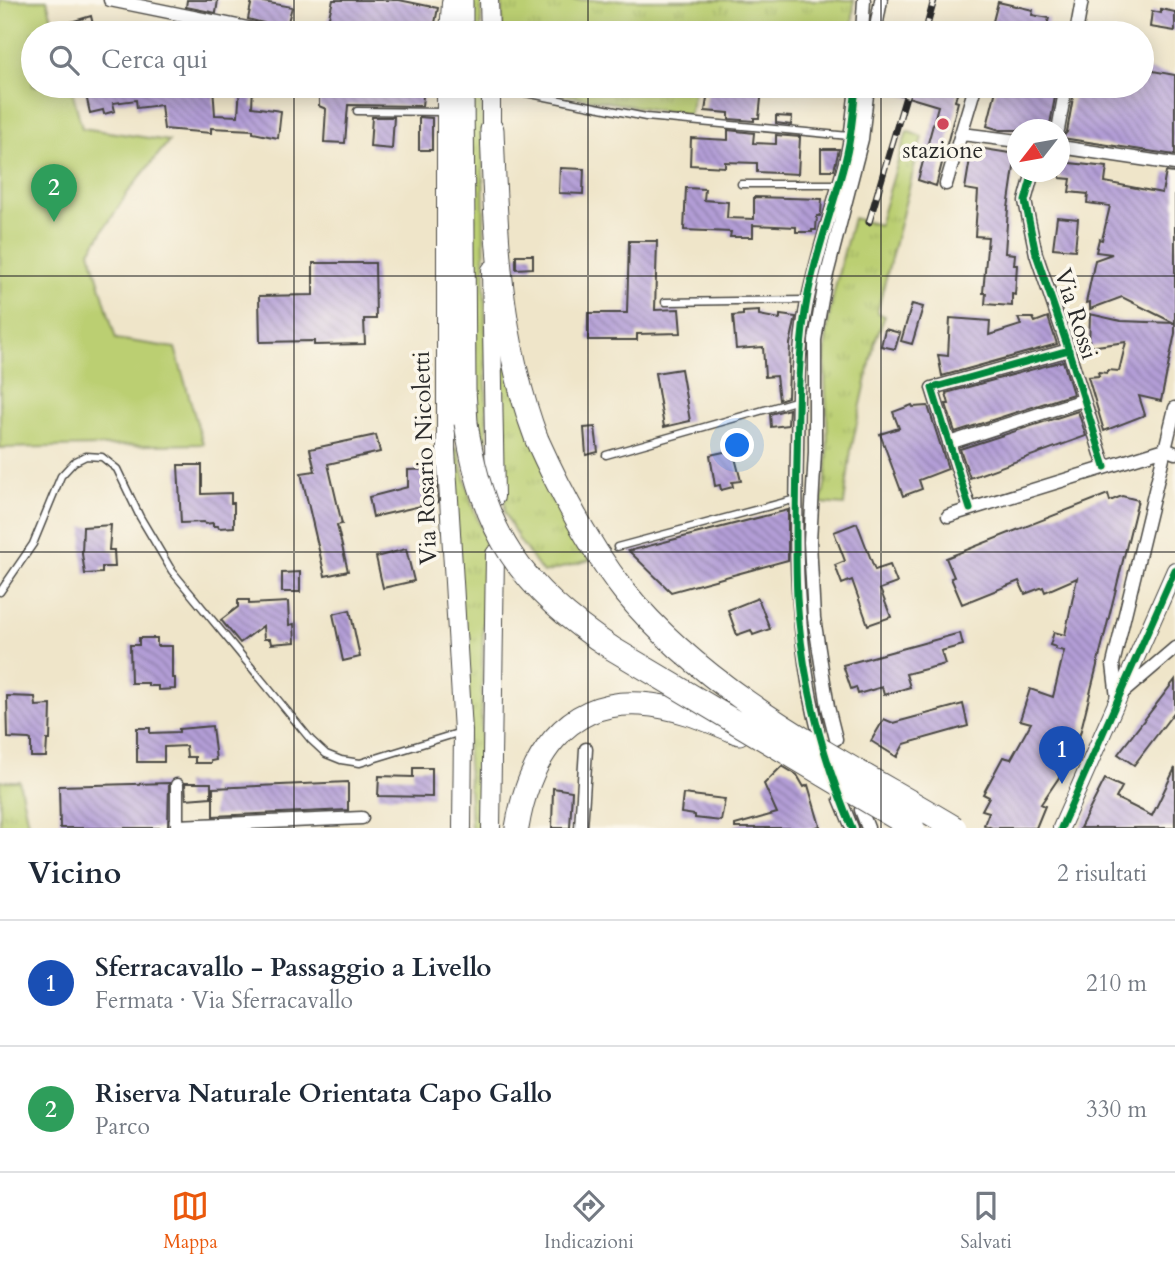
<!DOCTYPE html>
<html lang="it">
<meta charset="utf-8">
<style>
body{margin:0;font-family:Cardo,serif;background:#f2f2f3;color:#1f2937}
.compass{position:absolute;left:1007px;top:119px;width:63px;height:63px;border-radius:50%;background:#fff;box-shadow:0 4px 18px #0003;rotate:239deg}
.you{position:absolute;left:738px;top:446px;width:24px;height:24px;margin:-18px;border:5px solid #fff;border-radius:50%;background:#1a73e8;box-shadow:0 0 0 10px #1a73e833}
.badge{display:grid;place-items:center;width:46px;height:46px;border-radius:50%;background:#ea580c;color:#fff;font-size:23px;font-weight:700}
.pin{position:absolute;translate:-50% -58px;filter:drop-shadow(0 2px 4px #0008)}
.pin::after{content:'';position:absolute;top:37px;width:24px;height:21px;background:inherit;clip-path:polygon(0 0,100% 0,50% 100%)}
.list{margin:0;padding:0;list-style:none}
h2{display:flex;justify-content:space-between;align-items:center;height:91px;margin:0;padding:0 28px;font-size:30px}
h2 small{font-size:23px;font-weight:400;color:#747a83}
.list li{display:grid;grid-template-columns:46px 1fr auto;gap:21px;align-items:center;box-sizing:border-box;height:126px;padding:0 28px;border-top:2px solid #e0e1e3}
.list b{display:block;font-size:26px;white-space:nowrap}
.list p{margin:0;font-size:23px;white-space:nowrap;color:#747a83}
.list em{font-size:23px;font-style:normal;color:#747a83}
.icon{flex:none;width:38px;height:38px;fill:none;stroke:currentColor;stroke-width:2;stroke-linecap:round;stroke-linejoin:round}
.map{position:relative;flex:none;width:1175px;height:828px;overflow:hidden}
.search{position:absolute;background:#fff;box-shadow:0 4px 18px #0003;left:21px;right:21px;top:21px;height:77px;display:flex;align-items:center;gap:18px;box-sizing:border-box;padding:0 24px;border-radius:38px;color:#747a83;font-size:26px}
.sheet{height:343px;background:#fff}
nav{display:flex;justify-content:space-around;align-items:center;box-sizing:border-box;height:98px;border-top:2px solid #e0e1e3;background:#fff;font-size:19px;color:#747a83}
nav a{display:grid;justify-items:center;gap:4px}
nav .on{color:#ea580c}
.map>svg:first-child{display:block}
</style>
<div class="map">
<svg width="1175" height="828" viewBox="0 0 1175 828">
<defs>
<pattern id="grass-tufts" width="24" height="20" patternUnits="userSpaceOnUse" patternTransform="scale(1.75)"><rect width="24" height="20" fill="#bbcf72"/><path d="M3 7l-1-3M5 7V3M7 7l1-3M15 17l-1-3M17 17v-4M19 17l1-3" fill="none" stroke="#a1b263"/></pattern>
<pattern id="building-back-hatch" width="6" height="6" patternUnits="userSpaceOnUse" patternTransform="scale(1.75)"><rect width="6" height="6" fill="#b29dd6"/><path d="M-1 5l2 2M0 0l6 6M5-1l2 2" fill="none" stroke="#9180ae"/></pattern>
</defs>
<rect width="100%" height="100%" fill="#fbf7ec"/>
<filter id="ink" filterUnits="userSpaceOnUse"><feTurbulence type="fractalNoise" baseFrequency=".0143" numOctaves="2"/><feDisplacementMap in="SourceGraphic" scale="14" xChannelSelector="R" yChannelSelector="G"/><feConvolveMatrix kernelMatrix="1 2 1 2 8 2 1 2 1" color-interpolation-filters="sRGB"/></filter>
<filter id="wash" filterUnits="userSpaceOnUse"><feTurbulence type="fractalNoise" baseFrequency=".00686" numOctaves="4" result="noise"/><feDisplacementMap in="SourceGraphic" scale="28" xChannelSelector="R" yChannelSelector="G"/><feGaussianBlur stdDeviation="1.57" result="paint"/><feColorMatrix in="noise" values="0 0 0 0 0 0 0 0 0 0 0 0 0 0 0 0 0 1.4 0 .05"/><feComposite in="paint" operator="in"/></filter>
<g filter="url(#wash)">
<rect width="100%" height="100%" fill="#efe5c9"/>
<path fill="url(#grass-tufts)" stroke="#737d4e" stroke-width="2" d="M 469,0 L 481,0 L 481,33 L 469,33 Z
M 502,0 L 854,0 L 852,33 L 502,33 Z
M 469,86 L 482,86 L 487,439 L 482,445 L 475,397 Z
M 510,86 L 695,86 L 689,115 Z
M 907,131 L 922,137 L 877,313 L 885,316 L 875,341 L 851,450 L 844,505 L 821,503 C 834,457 824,404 825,357 C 827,309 841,264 853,218 L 879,225 Z
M 501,338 L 590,560 L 543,573 L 519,540 L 505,513 Z
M 458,448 L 471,502 L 485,538 L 479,828 L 471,828 L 453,450 Z
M 0,781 L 19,781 L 29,828 L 0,828 Z"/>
<path fill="#bbcf72" stroke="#737d4e" stroke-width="2" d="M 0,0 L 47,0 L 56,33 L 33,33 L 33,86 L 71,86 L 82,128 L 169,141 L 128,192 L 90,251 L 116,339 L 175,348 L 203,444 L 0,448 Z"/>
<g id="blocks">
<path fill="url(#building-back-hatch)" d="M 187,0 L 218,0 L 216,13 L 186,7 Z
M 252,0 L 292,7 L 286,29 L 248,19 Z
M 333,0 L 399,0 L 438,8 L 433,33 L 416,33 L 386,25 L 378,33 L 358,31 L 357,33 L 325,33 Z
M 998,2 L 1033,10 L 1032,15 L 1049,18 L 1045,33 L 990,33 Z
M 1161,9 L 1175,12 L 1175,31 L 1150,27 L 1152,11 L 1161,13 Z
M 91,16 L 95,33 L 48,33 L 47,29 Z
M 1142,69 L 1175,75 L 1175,155 L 1062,138 L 1067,132 L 1075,86 L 1142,86 Z
M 84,86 L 213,86 L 215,115 L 238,116 L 240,86 L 253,86 L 252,107 L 281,111 L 278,138 L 253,133 L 253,130 L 211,128 L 211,133 L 164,129 L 161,105 L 137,108 L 136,100 L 113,103 L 115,111 L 104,114 L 103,110 L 90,113 Z
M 319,86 L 424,86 L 422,106 L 348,105 L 345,143 L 324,142 L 326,109 L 319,106 Z
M 709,86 L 762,89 L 759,118 L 754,118 L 754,121 L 729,119 L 729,113 L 705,111 Z
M 881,86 L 959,86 L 955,101 L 958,102 L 936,186 L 918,180 L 938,106 L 881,89 Z
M 997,86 L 1057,86 L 1049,130 L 1000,130 L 987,126 Z
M 776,116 L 792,117 L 791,125 L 776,123 Z
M 372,117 L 394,117 L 392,149 L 370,147 Z
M 419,117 L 432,118 L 432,150 L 419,150 Z
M 728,130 L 754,133 L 753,143 L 776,144 L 776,135 L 800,137 L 798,174 L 757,172 L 757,163 L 725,162 L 725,167 L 690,165 L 691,138 L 728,140 Z
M 972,147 L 1016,154 L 1008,208 L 1005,253 L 1015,254 L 1014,265 L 1017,265 L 1015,295 L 1012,294 L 1012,306 L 985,304 L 986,293 L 983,293 L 988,237 L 975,236 L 978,191 L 965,189 Z
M 821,149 L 839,149 L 834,170 L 821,170 Z
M 1060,162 L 1107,167 L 1105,182 L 1162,193 L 1166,172 L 1175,173 L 1175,333 L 1161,401 L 1139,396 L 1145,415 L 1104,431 L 1088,377 L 1099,376 L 1098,372 L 1107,373 L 1108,370 L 1119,371 L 1126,342 L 1089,347 L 1090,314 L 1121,321 L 1174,323 L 1122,297 L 1090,309 L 1090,302 L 1086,303 L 1095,260 L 1112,254 L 1096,252 L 1099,239 L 1102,240 L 1110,206 L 1087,203 L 1088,194 L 1069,192 L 1071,179 L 1060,178 Z
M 560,168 L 584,169 L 583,194 L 559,193 Z
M 686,188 L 705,189 L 704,200 L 728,202 L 727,218 L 754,219 L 754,197 L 822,199 L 821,213 L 820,216 L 817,216 L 816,230 L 812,230 L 812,232 L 796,232 L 796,227 L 753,225 L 753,237 L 730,237 L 731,232 L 684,230 Z
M 1057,217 L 1078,219 L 1075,250 L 1053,248 Z
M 629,241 L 657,241 L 655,310 L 679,309 L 681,333 L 637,334 L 637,340 L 588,340 L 588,313 L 627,313 Z
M 516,255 L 533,255 L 533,268 L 516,269 Z
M 313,263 L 375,263 L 376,319 L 364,319 L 365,344 L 314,345 L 314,341 L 260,342 L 259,296 L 313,295 Z
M 912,304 L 923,307 L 912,344 L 901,341 Z
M 759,311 L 759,315 L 780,319 L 780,315 L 796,317 L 790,344 L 788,397 L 779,400 L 776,376 L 765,377 L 763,347 L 736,349 L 733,316 L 743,315 L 743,312 Z
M 1048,317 L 1057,344 L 942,376 L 938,355 L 948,356 L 950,318 L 990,321 L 989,335 L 1021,325 L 1018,318 L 1033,318 L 1035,322 Z
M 885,329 L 900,333 L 895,349 L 881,346 Z
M 1063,361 L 1073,394 L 955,432 L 946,404 L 949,404 L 946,393 Z
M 681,369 L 690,421 L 664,427 L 655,373 Z
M 912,405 L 913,407 L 928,406 L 948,469 L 919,480 L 922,489 L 903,496 L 880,434 L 899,428 L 893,412 Z
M 789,409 L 788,425 L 771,427 L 770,414 Z
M 1078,411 L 1086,436 L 970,478 L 960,449 Z
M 595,427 L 598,452 L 586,455 L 584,428 Z
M 376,435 L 380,452 L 328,464 L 342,524 L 337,525 L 348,571 L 325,576 L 301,473 L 315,471 L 310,449 Z
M 733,450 L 741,481 L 732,482 L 733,487 L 721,490 L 720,485 L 715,486 L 710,455 Z
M 178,465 L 202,465 L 202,494 L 231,493 L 231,503 L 234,503 L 234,527 L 219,528 L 218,526 L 213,526 L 213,523 L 205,524 L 204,522 L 181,523 Z
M 436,469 L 438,502 L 373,517 L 369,497 L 408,487 L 408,470 Z
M 1108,494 L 1110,501 L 1122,496 L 1138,500 L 1080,734 L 1062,773 L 1041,804 L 1045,806 L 1036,828 L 992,828 L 984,825 L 989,812 L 982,810 L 989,797 L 983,794 L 1003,757 L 1011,759 L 1031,723 L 1020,720 L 1030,689 L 1053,697 L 1064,651 L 1055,649 L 1056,647 L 1050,645 L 1054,632 L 1065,635 L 1077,578 L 1045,592 L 1043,587 L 1025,594 L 1019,581 L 962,604 L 951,578 L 954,577 L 946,558 Z
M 788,510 L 788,560 L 671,592 L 629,551 Z
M 857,523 L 875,570 L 890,565 L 897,583 L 880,589 L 891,617 L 868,625 L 852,580 L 842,584 L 835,565 L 845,561 L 834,532 Z
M 111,525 L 109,550 L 114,550 L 115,567 L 102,567 L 102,573 L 85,574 L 82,554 L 83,527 Z
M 406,549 L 414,581 L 383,588 L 376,557 Z
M 300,572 L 300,592 L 282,592 L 282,573 Z
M 758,598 L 770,629 L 753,635 L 751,630 L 737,635 L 728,610 Z
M 238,600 L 249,600 L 249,604 L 288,602 L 289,625 L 294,624 L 295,642 L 271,644 L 270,639 L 264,639 L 263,626 L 240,643 L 221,620 L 238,607 Z
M 350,610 L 360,657 L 343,661 L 333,614 Z
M 960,633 L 963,645 L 941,651 L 945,664 L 906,674 L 910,687 L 884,695 L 882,687 L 858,694 L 856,687 L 851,689 L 843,665 Z
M 139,638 L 157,638 L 157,646 L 172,646 L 172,678 L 175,678 L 175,689 L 158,690 L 158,686 L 148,686 L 148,683 L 131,683 L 130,645 L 139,645 Z
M 1175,680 L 1175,711 L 1134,765 L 1118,754 Z
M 7,696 L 35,697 L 36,706 L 51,705 L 50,740 L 47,740 L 46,757 L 31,757 L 31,740 L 29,739 L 8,738 Z
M 963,704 L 968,726 L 904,744 L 897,757 L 871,741 L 884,719 L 893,723 Z
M 212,726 L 216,760 L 211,761 L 211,763 L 195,763 L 195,757 L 187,757 L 186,746 L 164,747 L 164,762 L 137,762 L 137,728 L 150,728 L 150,733 L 179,732 L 179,729 Z
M 782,766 L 797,775 L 804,787 L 808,785 L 820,826 L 813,828 L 735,828 L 735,825 L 777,813 L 764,784 Z
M 413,768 L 432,768 L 432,797 L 378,796 L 379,776 L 413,777 Z
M 1175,768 L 1175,828 L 1080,828 L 1105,779 L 1122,787 L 1116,798 L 1152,816 Z
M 348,782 L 348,810 L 213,816 L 213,788 Z
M 169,783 L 168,828 L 60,828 L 59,786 Z
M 185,783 L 211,783 L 211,797 L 186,799 Z
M 553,788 L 572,791 L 570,828 L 552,828 Z
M 683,794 L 725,799 L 721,821 L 695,818 L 695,815 L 681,813 Z"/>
</g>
</g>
<g filter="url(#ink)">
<use href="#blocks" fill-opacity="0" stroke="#484743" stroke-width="2"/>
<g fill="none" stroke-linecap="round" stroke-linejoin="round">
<g stroke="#484743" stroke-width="9">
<path id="service" d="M 495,87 L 646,117 L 849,136
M 357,111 L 444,112
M 741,184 L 838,184
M 665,302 L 807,300
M 606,455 L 799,400
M 617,547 L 796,499
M 0,592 L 33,544 L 61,476 L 74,462 L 86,456 L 102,457 L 117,469 L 140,517 L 172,571 L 311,740 L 326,754 L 341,760 L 360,763 L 461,732"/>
</g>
<g stroke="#484743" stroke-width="15">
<path id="minor" d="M 110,0 L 272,33
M 862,33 L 864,0
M 875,33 L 881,0
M 1076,33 L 1082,0
M 1058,130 L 1066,86
M 962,134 L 1018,141
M 1060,147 L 1175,164
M 1033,172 L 1025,201 L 1036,254 L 1067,345 L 1105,467
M 946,184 L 975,87
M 949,443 L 1083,400
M 970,509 L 932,388 L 1069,350
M 948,516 L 1165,449 L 1175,453
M 1120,695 L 1175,648
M 1117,698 L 1113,664 L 1175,408
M 818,730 C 795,638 795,544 797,450 C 798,403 797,354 806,308 C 815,261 830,216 843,170 C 851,142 853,114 856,86
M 836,739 L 828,707 L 814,618 L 810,542 L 815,452 L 815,340 L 825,282 L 862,139 L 868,86
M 177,785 L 177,828
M 840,799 L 852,828
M 861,810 L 868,828
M 177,826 L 362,818
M 581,828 L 586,749"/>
</g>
<g stroke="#484743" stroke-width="18">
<path id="tertiary" d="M 1061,828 L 1175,570"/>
</g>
<g stroke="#484743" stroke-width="20">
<path id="secondary" d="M 489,0 L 490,33
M 449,33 L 451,3
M 446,86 L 446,450 L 463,731 L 462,828
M 491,86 L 491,140
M 491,270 L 495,497
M 491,828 L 495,554"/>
</g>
<g stroke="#484743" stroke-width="25">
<path id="motorway" d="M 461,0 L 461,33
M 462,86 L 464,389 L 466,423
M 492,130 C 496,235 499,340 537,440
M 517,828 C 528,761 564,699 641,704 C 676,706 708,720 739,733"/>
</g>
<use href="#service" stroke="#fff" stroke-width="6"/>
<use href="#minor" stroke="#fff" stroke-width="12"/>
<use href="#tertiary" stroke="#fff" stroke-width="16"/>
<use href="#secondary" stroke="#fff" stroke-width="18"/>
<use href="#motorway" stroke="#fff" stroke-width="23"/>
<g stroke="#2b2b2b" stroke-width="7">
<path id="rail" d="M 925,33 L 934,0
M 869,222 L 909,86"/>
</g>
<use href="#rail" stroke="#fbf7ec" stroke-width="4.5" stroke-dasharray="13" stroke-linecap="butt"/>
<g stroke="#484743" stroke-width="25" stroke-linecap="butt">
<path id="motorway-bridge" d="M 466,423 C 482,532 521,589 613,649 L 913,828
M 537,440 C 561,493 588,545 624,591 C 710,697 840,759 955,828"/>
</g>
<use href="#motorway-bridge" stroke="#fff" stroke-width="23"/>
<g stroke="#fbf7ec" stroke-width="11">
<path id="cycleway" d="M 1033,172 L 1025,201 L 1036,254 L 1067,345 L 1105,467
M 970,509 L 932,388 L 1069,350
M 852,828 C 821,755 802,677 797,598 C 795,552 796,506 797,460 C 798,411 798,361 805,312 C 812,264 830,217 843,169 C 851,142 853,114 856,86
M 1061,828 L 1175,570"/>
</g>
<use href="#cycleway" stroke="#00873e" stroke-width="7"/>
</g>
</g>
<path fill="none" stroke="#2b2b2b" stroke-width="2" stroke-opacity="0.55" d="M 294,0 L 294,33M 588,0 L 588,33M 881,0 L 881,33M 294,86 L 294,828M 588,86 L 588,828M 881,86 L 881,828M 0,276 L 1175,276M 0,552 L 1175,552"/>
<circle fill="#d1495b" stroke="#fbf7ec" stroke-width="2.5" cx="943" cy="124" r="7"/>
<g text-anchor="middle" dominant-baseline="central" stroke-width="7" stroke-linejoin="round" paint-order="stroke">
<g font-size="24" fill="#2b2b2b" stroke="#fbf7ec">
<text x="943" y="150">stazione</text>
</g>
<g font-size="24" fill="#2b2b2b" stroke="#fbf7ec">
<text transform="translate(1076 314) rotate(72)">Via Rossi</text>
<text transform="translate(425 458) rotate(-92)">Via Rosario Nicoletti</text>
</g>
</g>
</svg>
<svg class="compass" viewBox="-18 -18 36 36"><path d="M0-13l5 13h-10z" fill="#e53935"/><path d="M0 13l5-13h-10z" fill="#747a83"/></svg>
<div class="you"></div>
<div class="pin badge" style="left:1062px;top:784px;background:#1a4fb4">1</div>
<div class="pin badge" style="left:54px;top:222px;background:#2e9e5b">2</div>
<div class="search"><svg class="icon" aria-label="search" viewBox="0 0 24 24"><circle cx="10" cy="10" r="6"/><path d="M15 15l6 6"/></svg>Cerca qui</div>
</div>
<section class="sheet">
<h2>Vicino<small>2 risultati</small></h2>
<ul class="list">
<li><span class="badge" style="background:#1a4fb4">1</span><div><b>Sferracavallo - Passaggio a Livello</b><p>Fermata · Via Sferracavallo</p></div><em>210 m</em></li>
<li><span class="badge" style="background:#2e9e5b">2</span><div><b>Riserva Naturale Orientata Capo Gallo</b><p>Parco</p></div><em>330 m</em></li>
</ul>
</section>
<nav>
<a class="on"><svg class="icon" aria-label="map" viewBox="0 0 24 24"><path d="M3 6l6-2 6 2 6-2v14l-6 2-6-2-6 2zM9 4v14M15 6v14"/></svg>Mappa</a>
<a><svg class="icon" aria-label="directions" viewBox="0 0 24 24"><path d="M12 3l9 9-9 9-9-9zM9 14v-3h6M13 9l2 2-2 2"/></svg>Indicazioni</a>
<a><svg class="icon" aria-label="saved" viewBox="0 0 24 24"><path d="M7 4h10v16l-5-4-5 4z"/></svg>Salvati</a>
</nav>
